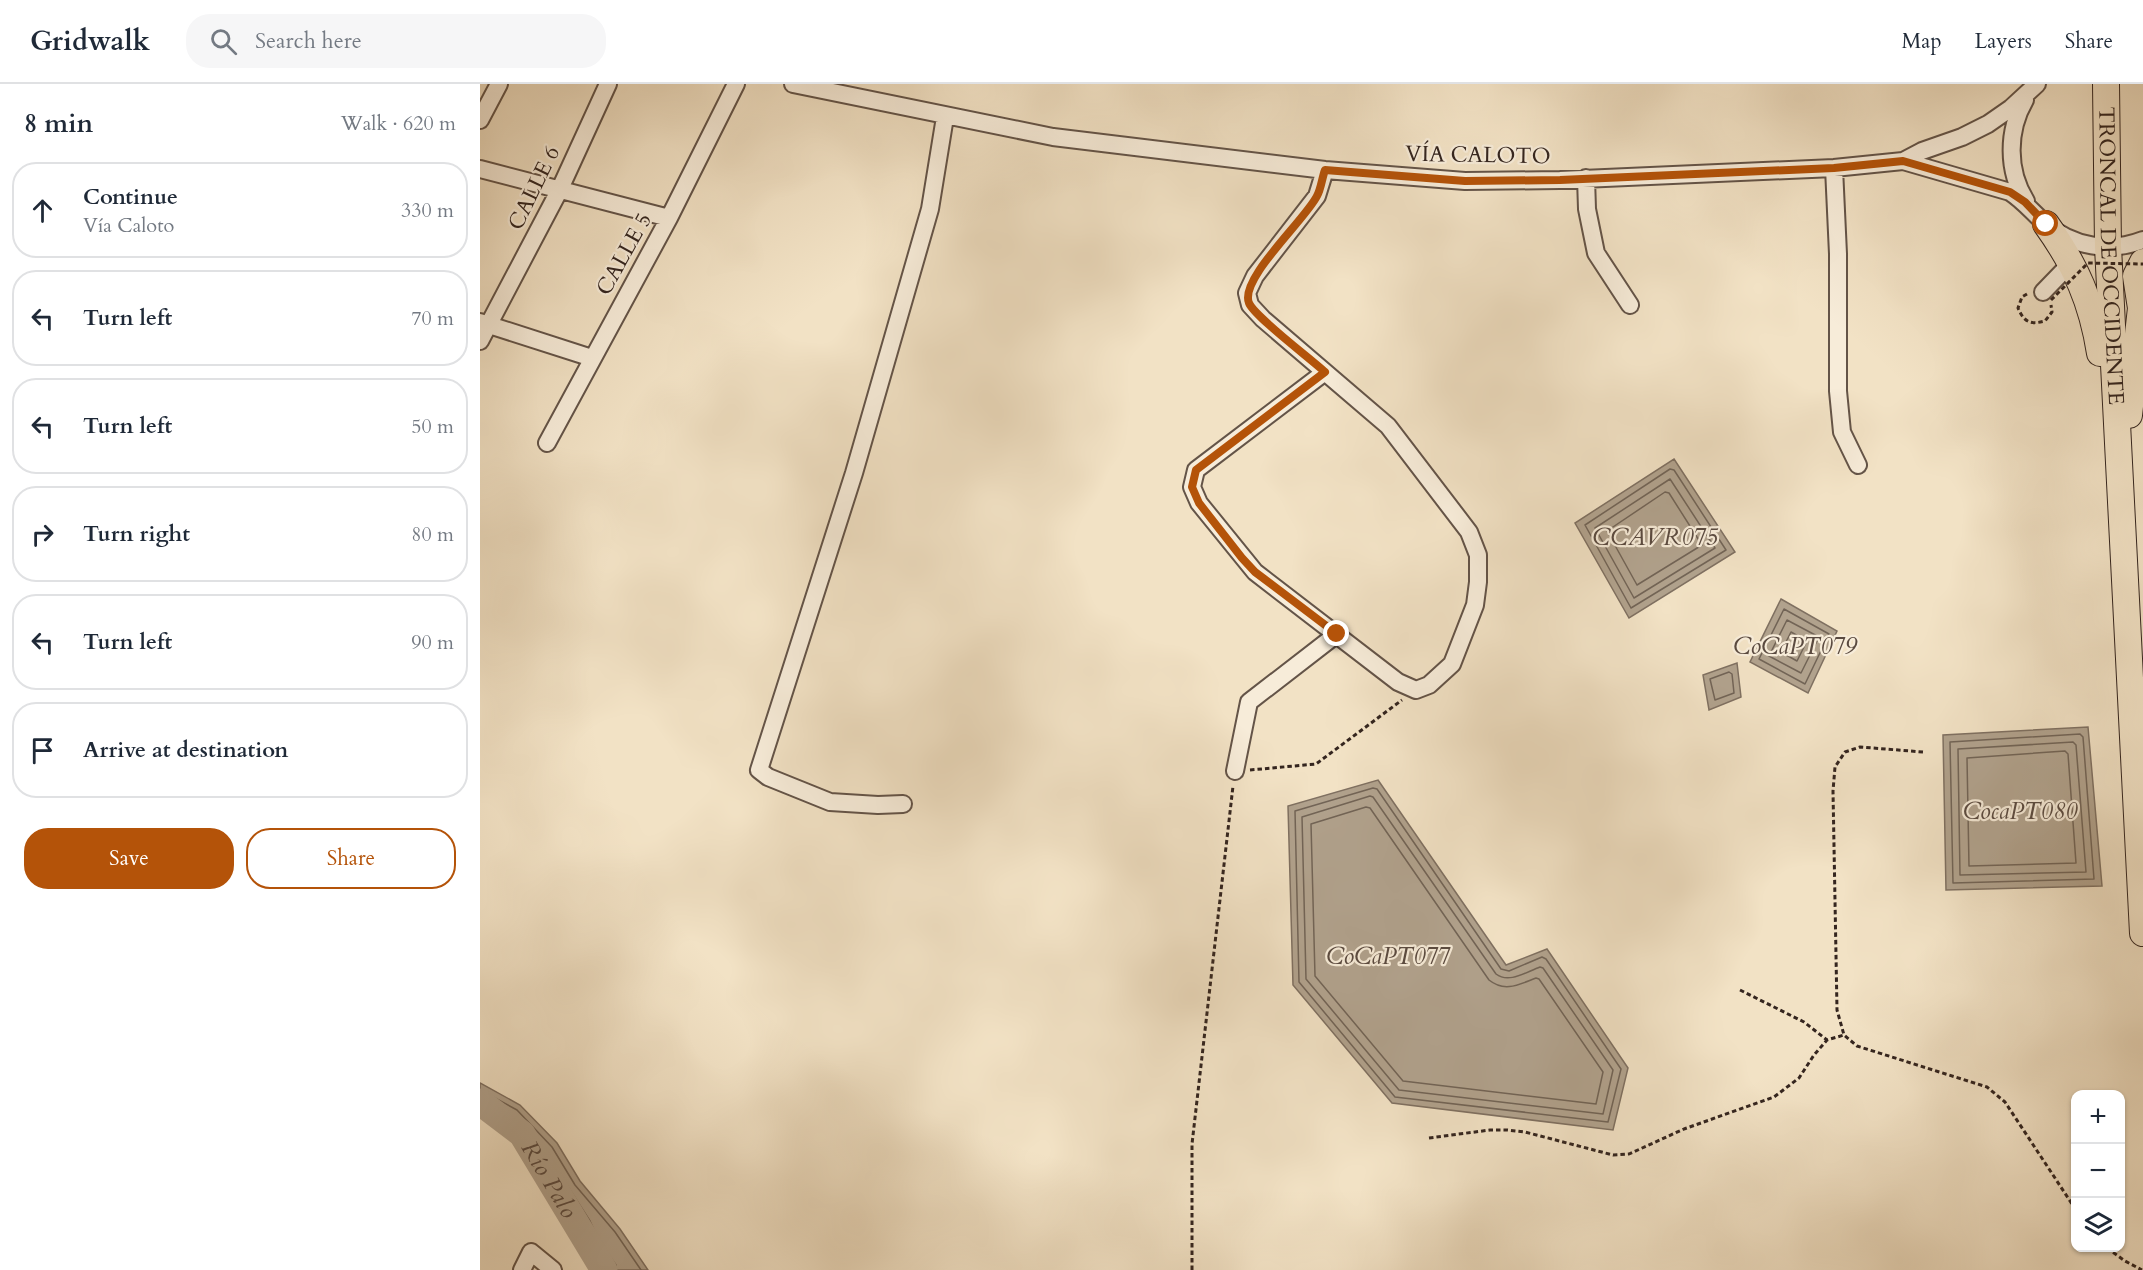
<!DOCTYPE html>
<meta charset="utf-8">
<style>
body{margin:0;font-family:Cardo,serif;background:#f6f6f7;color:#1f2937}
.controls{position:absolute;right:18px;bottom:18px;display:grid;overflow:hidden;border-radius:12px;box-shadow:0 2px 4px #0004}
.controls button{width:54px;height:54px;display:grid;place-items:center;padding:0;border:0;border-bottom:2px solid #e0e1e3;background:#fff;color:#1f2937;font:30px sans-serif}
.stop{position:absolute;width:18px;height:18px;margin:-14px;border:4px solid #b45309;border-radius:50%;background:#fff}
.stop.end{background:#b45309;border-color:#fff;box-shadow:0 2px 6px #0008}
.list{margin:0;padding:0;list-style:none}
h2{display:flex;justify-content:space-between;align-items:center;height:78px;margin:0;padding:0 24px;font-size:26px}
h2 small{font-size:20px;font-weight:400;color:#747a83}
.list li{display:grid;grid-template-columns:39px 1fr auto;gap:18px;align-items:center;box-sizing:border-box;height:96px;margin:0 12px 12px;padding:0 12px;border:2px solid #e0e1e3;border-radius:24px}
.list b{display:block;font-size:22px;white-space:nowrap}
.list p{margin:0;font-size:20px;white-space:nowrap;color:#747a83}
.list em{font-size:20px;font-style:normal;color:#747a83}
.actions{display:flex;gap:12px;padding:18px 24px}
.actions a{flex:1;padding:14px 0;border:2px solid #b45309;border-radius:24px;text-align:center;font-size:21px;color:#b45309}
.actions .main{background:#b45309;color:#fff}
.icon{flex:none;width:33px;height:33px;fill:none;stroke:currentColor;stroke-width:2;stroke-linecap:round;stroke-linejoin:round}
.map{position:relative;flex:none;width:1663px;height:1186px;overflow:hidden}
header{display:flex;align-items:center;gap:36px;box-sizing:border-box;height:84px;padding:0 30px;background:#fff;border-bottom:2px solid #e0e1e3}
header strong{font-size:28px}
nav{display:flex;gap:33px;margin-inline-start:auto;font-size:21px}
.search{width:420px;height:54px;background:#f6f6f7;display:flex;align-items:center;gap:15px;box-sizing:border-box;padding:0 21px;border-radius:24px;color:#747a83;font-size:22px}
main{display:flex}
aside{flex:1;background:#fff}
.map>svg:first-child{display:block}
</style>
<header>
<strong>Gridwalk</strong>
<div class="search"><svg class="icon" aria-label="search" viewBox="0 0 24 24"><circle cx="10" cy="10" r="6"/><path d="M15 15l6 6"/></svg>Search here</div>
<nav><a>Map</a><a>Layers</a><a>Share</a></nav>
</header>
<main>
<aside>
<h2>8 min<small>Walk · 620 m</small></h2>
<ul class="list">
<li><svg class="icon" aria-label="ahead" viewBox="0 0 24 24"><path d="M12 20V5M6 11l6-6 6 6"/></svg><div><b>Continue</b><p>Vía Caloto</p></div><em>330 m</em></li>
<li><svg class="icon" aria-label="left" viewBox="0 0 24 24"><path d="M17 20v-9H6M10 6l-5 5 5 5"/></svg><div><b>Turn left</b></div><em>70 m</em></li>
<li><svg class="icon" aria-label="left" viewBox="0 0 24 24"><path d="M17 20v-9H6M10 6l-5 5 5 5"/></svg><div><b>Turn left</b></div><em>50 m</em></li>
<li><svg class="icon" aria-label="right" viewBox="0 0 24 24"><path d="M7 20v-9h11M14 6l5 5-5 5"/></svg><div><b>Turn right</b></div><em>80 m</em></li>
<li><svg class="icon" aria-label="left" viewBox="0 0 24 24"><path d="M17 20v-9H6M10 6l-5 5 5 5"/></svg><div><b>Turn left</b></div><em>90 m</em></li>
<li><svg class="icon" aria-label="arrive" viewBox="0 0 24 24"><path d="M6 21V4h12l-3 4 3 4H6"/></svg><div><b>Arrive at destination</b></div></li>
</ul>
<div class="actions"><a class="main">Save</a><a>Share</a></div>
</aside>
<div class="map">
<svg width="1663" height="1186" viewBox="0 0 1663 1186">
<rect width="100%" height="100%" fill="#f2e2c5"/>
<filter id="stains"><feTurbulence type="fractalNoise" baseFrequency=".00333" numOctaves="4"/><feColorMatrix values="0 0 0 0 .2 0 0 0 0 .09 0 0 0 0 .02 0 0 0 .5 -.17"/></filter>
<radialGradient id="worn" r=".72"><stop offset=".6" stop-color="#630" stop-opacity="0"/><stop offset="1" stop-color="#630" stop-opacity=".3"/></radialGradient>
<path fill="#b1a28d" stroke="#7f7061" stroke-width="1.5" d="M 1194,375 L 1255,468 L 1149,534 L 1095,439 Z
M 1301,515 L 1357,547 L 1328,609 L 1270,578 Z
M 1257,579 L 1261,613 L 1229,626 L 1223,591 Z
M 1608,643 L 1622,802 L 1466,806 L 1463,651 Z
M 898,696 L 1026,881 L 1067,865 L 1148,984 L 1133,1046 L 912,1019 L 813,901 L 808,722 Z
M 0,999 L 40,1021 L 77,1059 L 100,1097 L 140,1145 L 168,1186 L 132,1186 C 109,1153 93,1115 69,1083 C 56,1067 26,1046 9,1032 L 0,1027 Z"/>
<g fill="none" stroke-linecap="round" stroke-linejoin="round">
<path stroke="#726456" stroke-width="1.5" d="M 1190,385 L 1194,386 L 1246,466 L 1151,524 L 1105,441 Z
M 1190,395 L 1235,464 L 1154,514 L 1115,444 Z
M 1185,408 L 1189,409 L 1222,461 L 1157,501 L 1127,447 Z
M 1304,525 L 1349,550 L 1325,600 L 1279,575 Z
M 1307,536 L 1339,553 L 1321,589 L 1289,572 Z
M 1311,548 L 1327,557 L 1317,577 L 1301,568 Z
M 1249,588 L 1252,590 L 1254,609 L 1235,616 L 1230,595 Z
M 1600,650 L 1603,653 L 1614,795 L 1473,799 L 1470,658 Z
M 1593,658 L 1596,661 L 1606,788 L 1480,791 L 1478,665 Z
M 1585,667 L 1588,670 L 1596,779 L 1489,782 L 1487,674 Z
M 893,704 L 897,705 L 1021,885 L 1029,887 L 1062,873 L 1066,875 L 1141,985 L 1128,1038 L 915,1013 L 819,898 L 815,727 Z
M 890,712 L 893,713 L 1016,890 C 1029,900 1046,888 1060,883 L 1063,884 L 1133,986 L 1123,1030 L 919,1006 L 826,895 L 822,733 Z
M 886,723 L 890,724 L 1009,896 C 1025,909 1040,900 1056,894 L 1059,895 L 1123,988 L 1116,1020 L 923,997 L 835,892 L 831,740 Z
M 0,1006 L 37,1026 L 72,1063 L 95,1101 L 135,1148 L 161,1186
M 0,1022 L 13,1027 L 72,1078 L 110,1137 L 120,1159 L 136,1181 L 136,1186"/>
<path stroke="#b1a28d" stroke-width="27" id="s1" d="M 0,1018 L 42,1050 L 124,1186"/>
<g stroke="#645448" stroke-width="20">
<path id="minor" d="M 313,0 L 573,53 L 845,86 L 985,97 L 1080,96 L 1354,84 L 1423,77 L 1442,67 L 1482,53 L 1508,40 L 1531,24 L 1557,0
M 1545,16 C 1527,47 1527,87 1546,117
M 0,36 L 19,0
M 1423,77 L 1530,108 C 1544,117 1553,129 1565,139 C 1592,163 1630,169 1663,156
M 1354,84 L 1358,170 L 1358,307 L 1362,348 L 1378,381
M 0,85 L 189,134
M 1106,94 L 1107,125 L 1116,169 L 1150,221
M 1563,208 L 1592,178
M 0,238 L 112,274
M 0,257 L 79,107 L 128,0
M 845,288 L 716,386 L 712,403 L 719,419 L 775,488 L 918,598 L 936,606 L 949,601 L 972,580 L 995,521 L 998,498 L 998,471 L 989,448 L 908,342 L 783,235 L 770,221 L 767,209 L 775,192 L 837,112 L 845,86
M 67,359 L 189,134 L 256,0
M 755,687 L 769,618 L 857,550
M 423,720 L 398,721 L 350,718 L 288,693 L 279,686 L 374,389 L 450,125 L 465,33
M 42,1186 L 51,1168 L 73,1186"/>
</g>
<g stroke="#34251f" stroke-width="28">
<g id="highway">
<path id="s2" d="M 1626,0 L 1628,163 L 1663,849"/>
<path d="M 1566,140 C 1596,182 1612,218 1620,269"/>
<path d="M 1649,331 L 1661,224 L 1656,192 L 1663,178"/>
</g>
</g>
<path stroke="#34251f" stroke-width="3" stroke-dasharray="4.5 3" stroke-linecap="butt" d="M 1547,210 L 1542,213 L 1538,224 C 1544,238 1550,241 1565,237 L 1572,228 L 1571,221
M 1443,668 L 1380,663 L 1365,668 L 1355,683 L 1353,707 L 1357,926 L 1364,951 L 1377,962 L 1507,1003 L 1525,1018 L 1596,1126
M 770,686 L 836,680 L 922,616
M 1260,906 L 1324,938 L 1347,956
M 949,1054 L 1010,1046 L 1027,1046 L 1045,1048 L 1133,1071 L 1149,1070 L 1204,1045 L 1294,1013 L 1319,994 L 1334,971 L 1347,956 L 1364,951
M 1627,1164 L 1645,1177 L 1662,1186
M 712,1186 L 712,1060 L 753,702"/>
<use href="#minor" stroke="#f7ecd9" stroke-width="16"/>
<use href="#highway" stroke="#f2e2c5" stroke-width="26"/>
<path stroke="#34251f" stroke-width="3" stroke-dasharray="4.5 3" stroke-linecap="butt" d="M 1571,216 L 1608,179 L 1663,180"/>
</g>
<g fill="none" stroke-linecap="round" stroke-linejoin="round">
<path stroke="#b45309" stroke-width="8" d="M 857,550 L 775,488 L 762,474 L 719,419 L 712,403 L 716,386 L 845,288 C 831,275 774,232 769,219 C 759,195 825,136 837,112 C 841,105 842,94 845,86 L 985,97 L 1080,96 L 1354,84 L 1423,77 L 1530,108 L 1545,118 L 1566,140"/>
</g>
<g text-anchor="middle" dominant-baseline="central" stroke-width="4.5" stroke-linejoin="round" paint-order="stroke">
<g font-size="22" fill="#34251f" stroke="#f7ecd9">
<text transform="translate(998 71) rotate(1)">VÍA CALOTO</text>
<text transform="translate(54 104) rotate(-64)">CALLE 6</text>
<text transform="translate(144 170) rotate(-61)">CALLE 5</text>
<text stroke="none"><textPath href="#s2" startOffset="172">TRONCAL DE OCCIDENTE</textPath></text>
</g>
<g font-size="24" font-style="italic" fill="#5a4a40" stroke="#f7ecd9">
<text x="1175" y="453">CCAVR075</text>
<text x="1315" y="562">CoCaPT079</text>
<text x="1540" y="727">CocaPT080</text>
<text x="908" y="872">CoCaPT077</text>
<text stroke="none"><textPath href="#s1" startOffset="106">Río Palo</textPath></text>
</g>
</g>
<rect width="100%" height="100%" filter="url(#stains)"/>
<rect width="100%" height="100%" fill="url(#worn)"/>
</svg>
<div class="controls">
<button>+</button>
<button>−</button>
<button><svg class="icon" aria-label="layers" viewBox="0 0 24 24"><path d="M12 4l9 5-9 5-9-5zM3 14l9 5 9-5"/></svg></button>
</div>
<div class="stop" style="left:1566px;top:140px"></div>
<div class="stop end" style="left:857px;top:550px"></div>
</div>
</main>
